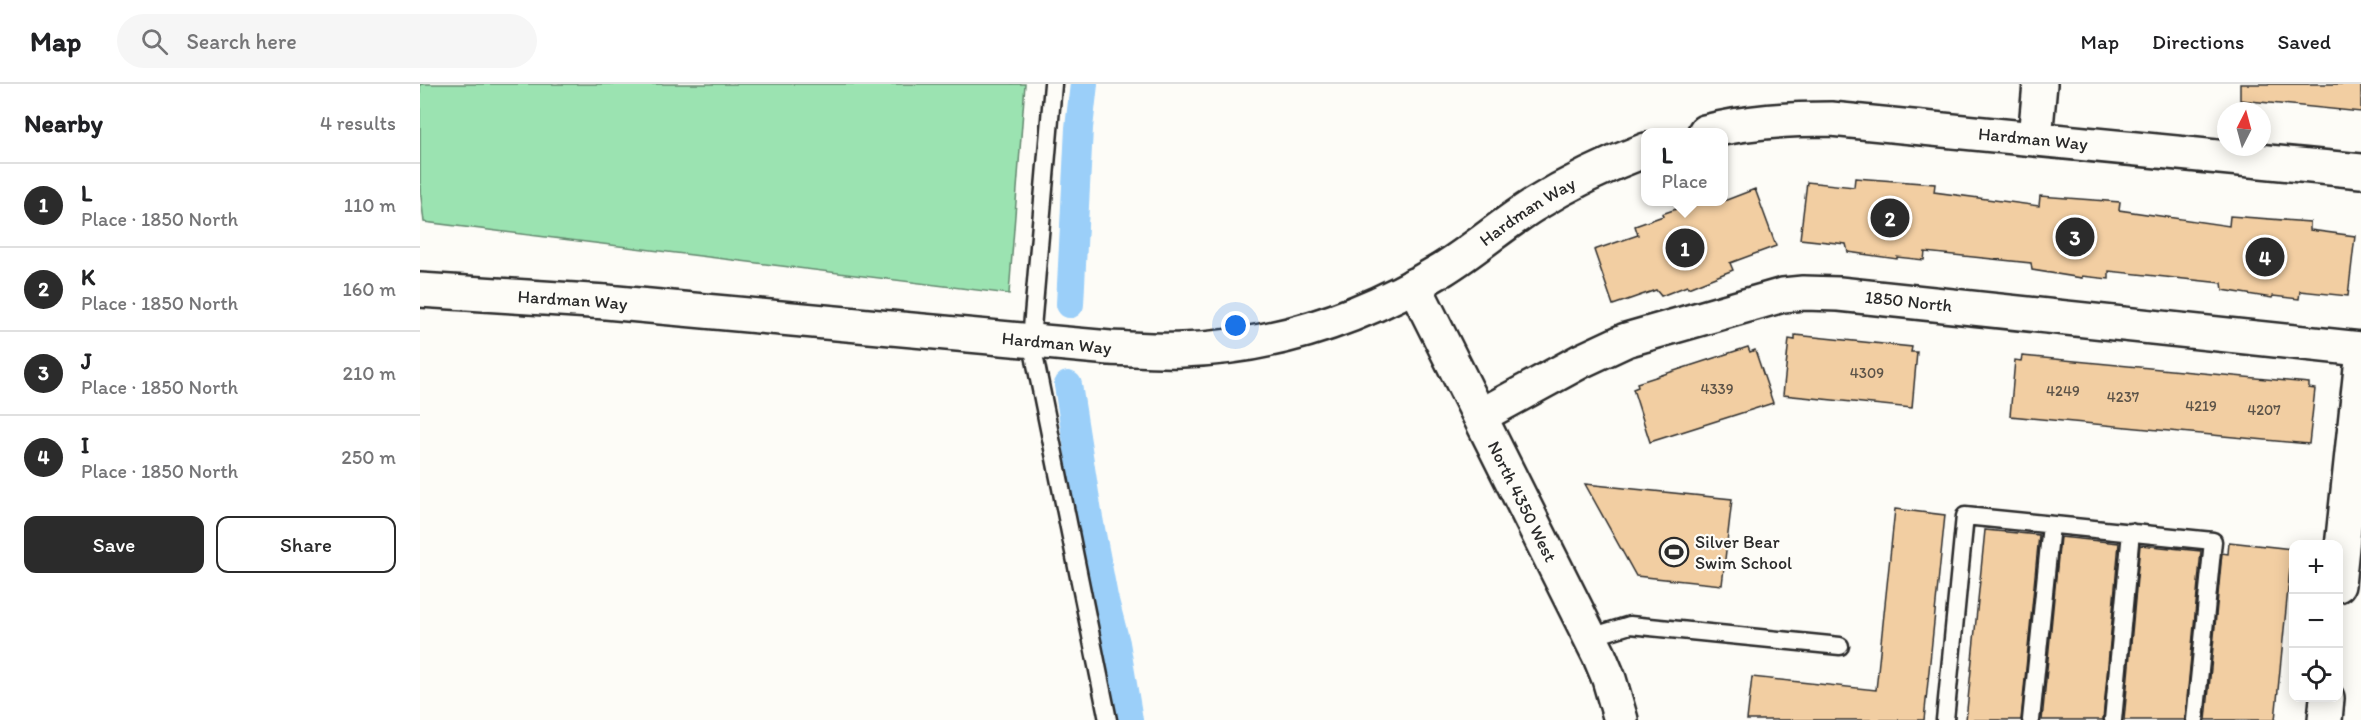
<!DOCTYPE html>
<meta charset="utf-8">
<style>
body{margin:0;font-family:Itim,sans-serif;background:#f6f6f6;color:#202124}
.controls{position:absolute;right:18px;bottom:18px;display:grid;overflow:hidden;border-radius:12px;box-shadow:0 3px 15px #0003}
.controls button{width:54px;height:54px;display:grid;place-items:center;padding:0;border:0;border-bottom:2px solid #e0e0e0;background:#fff;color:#202124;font:30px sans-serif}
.compass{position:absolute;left:1797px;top:18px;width:54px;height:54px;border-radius:50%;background:#fff;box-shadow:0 3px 15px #0003;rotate:6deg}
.you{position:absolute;left:816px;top:242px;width:21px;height:21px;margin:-15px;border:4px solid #fff;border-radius:50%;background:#1a73e8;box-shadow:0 0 0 9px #1a73e833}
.badge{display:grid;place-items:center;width:39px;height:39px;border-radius:50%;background:#2b2b2b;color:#fff;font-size:20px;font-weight:700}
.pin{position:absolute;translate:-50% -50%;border:3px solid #fff;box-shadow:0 2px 6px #0006}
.popup{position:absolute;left:1221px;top:44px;width:87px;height:78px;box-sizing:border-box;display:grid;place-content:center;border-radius:12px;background:#fff;filter:drop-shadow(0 2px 4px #0005);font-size:20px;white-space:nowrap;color:#757577}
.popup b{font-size:22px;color:#202124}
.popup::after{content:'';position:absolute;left:50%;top:100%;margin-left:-12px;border:12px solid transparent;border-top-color:#fff}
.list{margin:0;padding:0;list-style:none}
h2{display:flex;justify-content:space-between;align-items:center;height:78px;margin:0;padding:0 24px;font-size:26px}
h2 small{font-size:20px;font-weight:400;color:#757577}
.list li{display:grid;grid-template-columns:39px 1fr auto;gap:18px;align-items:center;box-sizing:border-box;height:84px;padding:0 24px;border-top:2px solid #e0e0e0}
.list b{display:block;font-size:22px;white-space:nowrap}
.list p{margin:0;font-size:20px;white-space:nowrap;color:#757577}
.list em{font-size:20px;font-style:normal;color:#757577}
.actions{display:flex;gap:12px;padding:18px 24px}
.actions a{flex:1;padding:14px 0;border:2px solid #2b2b2b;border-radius:12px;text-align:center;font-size:21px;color:#2b2b2b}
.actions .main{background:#2b2b2b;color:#fff}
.icon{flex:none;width:33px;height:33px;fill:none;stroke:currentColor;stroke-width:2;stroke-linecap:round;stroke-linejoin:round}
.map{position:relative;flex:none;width:1941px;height:636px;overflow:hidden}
header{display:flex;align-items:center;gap:36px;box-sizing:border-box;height:84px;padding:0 30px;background:#fff;border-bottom:2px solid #e0e0e0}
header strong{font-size:28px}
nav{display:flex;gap:33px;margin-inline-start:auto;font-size:21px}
.search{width:420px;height:54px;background:#f6f6f6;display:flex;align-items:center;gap:15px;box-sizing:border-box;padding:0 21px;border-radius:33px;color:#757577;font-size:22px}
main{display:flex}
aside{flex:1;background:#fff}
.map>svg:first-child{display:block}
</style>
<header>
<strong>Map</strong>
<div class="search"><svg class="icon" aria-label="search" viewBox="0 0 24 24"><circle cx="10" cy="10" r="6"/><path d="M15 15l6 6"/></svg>Search here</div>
<nav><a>Map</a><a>Directions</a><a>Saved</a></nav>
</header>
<main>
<aside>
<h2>Nearby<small>4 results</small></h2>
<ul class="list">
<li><span class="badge">1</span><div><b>L</b><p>Place · 1850 North</p></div><em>110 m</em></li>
<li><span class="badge">2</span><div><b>K</b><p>Place · 1850 North</p></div><em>160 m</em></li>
<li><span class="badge">3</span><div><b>J</b><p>Place · 1850 North</p></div><em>210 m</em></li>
<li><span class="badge">4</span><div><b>I</b><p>Place · 1850 North</p></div><em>250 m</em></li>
</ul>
<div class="actions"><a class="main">Save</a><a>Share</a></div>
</aside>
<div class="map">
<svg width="1941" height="636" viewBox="0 0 1941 636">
<rect width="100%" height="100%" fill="#fdfcf7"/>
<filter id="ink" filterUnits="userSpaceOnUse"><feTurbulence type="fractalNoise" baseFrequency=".0167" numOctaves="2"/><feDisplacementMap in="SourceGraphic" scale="12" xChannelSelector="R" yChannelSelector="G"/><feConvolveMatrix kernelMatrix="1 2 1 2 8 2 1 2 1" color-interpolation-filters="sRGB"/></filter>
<g filter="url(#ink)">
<path fill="#9be3b1" stroke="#63876e" stroke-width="1.5" d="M 0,0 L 605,0 L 589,210 L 4,138 L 0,104 Z"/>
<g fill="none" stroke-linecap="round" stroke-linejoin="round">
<path stroke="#9bcff9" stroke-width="28" d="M 650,220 L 659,44 L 664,0
M 648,301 L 668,429 L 684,513 L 696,559 L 709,636"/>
</g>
<path fill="#f2cea2" stroke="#2b2b2b" stroke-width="1.5" d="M 1820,0 L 1941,0 L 1941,28 L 1820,16 Z
M 1435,94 L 1515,100 L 1514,108 L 1619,122 L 1620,112 L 1700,118 L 1699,126 L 1809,142 L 1810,132 L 1890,138 L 1890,146 L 1935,152 L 1928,212 L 1880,207 L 1879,215 L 1853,212 L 1852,214 L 1803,206 L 1802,199 L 1689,187 L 1689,195 L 1662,192 L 1662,194 L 1612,186 L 1611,179 L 1505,168 L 1504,176 L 1477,173 L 1477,175 L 1428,168 L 1426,160 L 1380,155 L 1387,98 L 1434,103 Z
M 1335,105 L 1356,162 L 1310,179 L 1313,186 L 1268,204 L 1267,202 L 1241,212 L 1236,206 L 1193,221 L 1174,166 L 1218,151 L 1215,142 L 1243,132 L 1242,130 L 1279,117 L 1304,117 Z
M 1375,251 L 1492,263 L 1491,268 L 1497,268 L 1492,324 L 1363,311 L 1369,255 L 1375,256 Z
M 1328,263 L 1330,268 L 1335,266 L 1353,319 L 1230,358 L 1213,305 L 1218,303 L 1217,299 Z
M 1602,272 L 1889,299 L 1889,304 L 1895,305 L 1889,360 L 1590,332 L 1595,276 L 1601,277 Z
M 1165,400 L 1312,415 L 1302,501 L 1216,492 Z
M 1475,425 L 1525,431 L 1504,636 L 1327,636 L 1332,593 L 1456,606 Z
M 1565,446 L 1619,451 L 1601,636 L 1546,636 Z
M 1640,453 L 1699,459 L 1683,636 L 1622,636 Z
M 1809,458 L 1872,465 L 1855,636 L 1786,636 L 1802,469 L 1808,470 Z
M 1720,461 L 1781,467 L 1765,636 L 1704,636 Z"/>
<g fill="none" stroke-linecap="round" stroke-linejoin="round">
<g stroke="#2b2b2b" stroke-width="21">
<path id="service" d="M 633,0 L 611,256 L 688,636
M 1171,553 L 1210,541 L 1420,562
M 1525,636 L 1545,432 L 1793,457 L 1775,636
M 1611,636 L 1631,441
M 1693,636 L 1711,448"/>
</g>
<g stroke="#2b2b2b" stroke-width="38">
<g id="minor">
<path d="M 1615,54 L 1620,0"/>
<path id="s1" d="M 994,201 L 1179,571 L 1189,595 L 1201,636"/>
<path id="s2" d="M 1060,332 L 1161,277 L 1206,256 L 1363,211 L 1383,209 L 1419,210 L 1941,265"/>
<path d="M 1918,501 L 1941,284"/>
<path d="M 1905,636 L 1907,614"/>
</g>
</g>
<g stroke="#2b2b2b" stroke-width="38">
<g id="tertiary">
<path id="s3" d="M 1285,48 C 1327,37 1369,35 1411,35 L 1941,87"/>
<path id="s4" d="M 0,206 L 186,218 L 690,264 C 714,265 738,267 762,266 C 855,263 944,233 1023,185 C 1054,166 1082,141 1112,122 C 1149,99 1186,81 1226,66"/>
</g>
</g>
<use href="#service" stroke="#fdfcf7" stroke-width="16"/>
<use href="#minor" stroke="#fdfcf7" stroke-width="33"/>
<use href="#tertiary" stroke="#fdfcf7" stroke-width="33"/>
</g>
</g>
<defs>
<g id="stadium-ring" transform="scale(1.5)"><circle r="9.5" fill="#fdfcf7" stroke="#2b2b2b" stroke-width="1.5"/><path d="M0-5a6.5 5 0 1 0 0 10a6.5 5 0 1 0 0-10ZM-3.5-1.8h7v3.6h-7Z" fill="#2b2b2b"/></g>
</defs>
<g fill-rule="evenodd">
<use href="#stadium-ring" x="1254" y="468"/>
</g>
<g text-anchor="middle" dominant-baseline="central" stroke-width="4.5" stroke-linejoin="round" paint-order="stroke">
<g font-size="15" fill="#5d5449">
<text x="1447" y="289">4309</text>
<text x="1297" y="305">4339</text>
<text x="1643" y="307">4249</text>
<text x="1703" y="313">4237</text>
<text x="1781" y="322">4219</text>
<text x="1844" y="326">4207</text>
</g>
<g font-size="18" fill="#2b2b2b" stroke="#fdfcf7">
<text stroke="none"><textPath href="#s3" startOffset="330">Hardman Way</textPath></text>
<text stroke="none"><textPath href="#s4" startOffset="1143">Hardman Way</textPath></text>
<text stroke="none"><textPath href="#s4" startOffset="153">Hardman Way</textPath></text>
<text stroke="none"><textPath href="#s2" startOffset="454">1850 North</textPath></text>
<text stroke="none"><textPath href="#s4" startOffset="639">Hardman Way</textPath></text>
<text stroke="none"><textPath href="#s1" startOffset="242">North 4350 West</textPath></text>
</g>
<g font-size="18" fill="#2b2b2b" stroke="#fdfcf7" text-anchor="start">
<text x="1275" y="458">Silver Bear<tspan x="1275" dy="21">Swim School</tspan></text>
</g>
</g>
</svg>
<div class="controls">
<button>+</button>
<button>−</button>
<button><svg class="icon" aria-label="locate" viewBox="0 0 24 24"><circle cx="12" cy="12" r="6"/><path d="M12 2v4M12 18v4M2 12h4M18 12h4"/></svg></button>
</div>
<svg class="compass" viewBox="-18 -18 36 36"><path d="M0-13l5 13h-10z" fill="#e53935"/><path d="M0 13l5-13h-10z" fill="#757577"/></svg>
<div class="you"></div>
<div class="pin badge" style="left:1265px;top:164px">1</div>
<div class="popup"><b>L</b>Place</div>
<div class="pin badge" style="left:1470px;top:134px">2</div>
<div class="pin badge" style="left:1655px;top:153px">3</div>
<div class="pin badge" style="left:1845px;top:173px">4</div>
</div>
</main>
